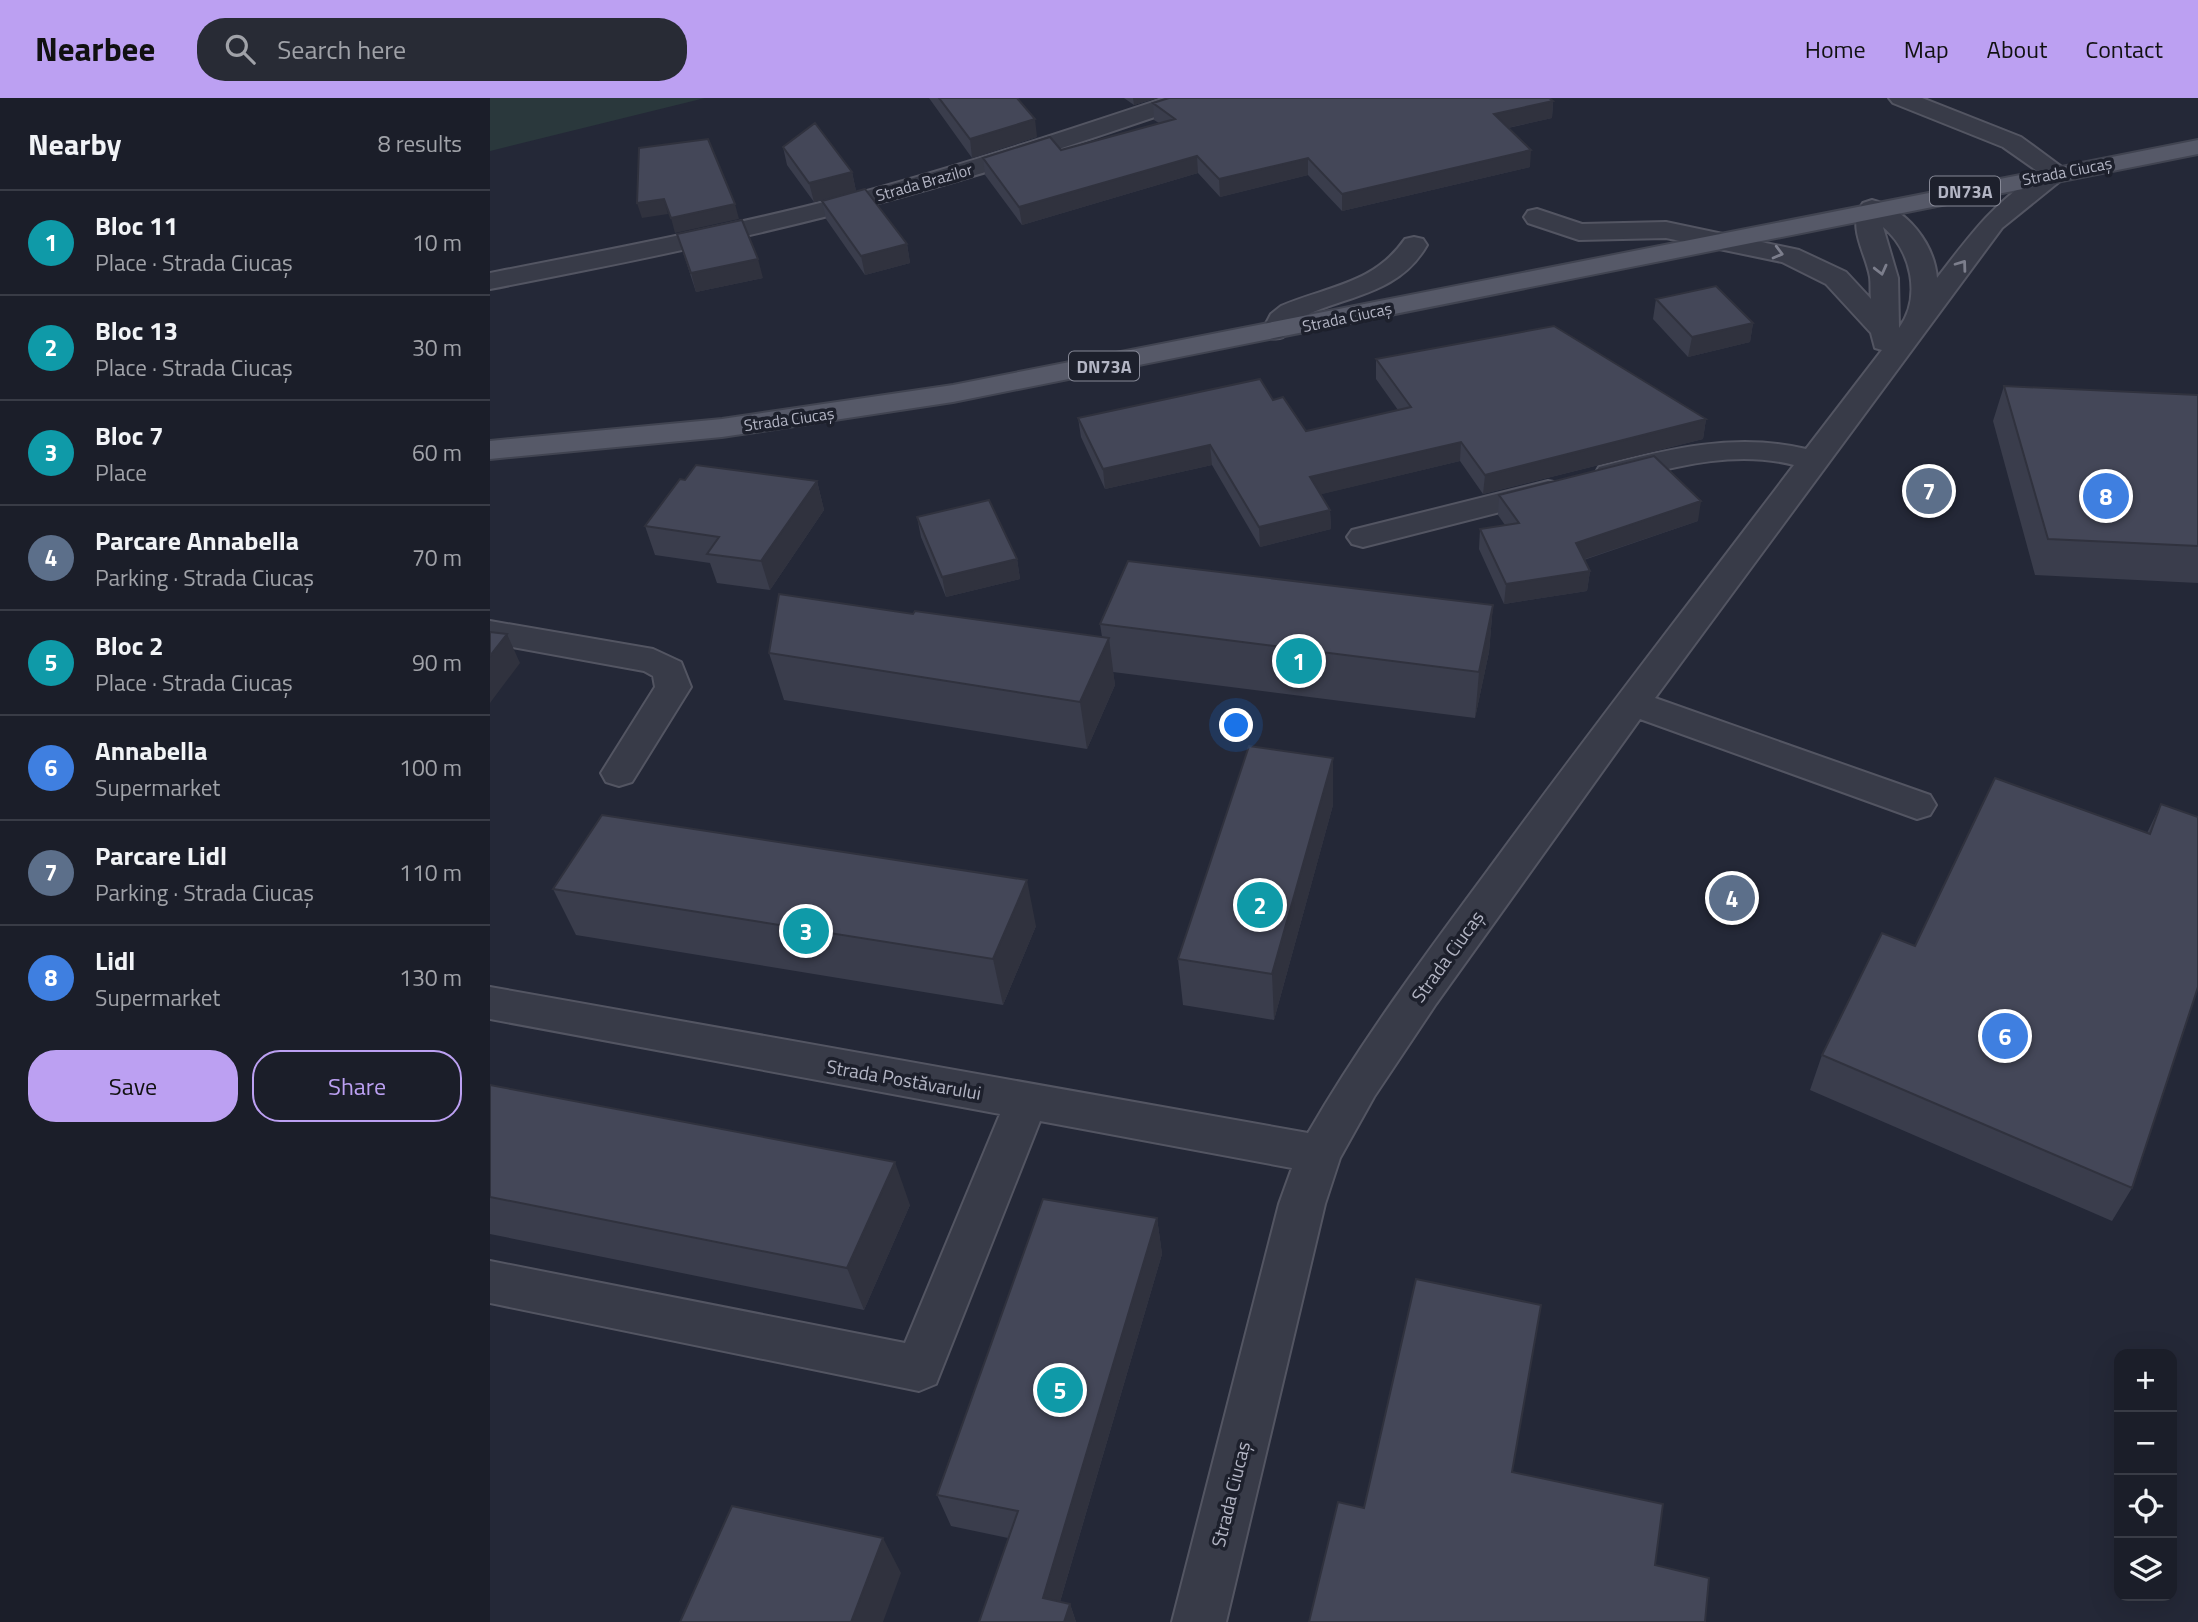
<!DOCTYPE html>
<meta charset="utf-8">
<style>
body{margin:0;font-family:"Titillium Web",sans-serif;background:#282b35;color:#f1f3f6}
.controls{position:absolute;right:21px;bottom:21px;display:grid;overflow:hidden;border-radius:14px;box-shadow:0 7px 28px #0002}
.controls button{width:63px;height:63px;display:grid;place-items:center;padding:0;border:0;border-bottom:2px solid #393c46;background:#1b1e29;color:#f1f3f6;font:35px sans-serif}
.you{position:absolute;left:747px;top:628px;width:24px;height:24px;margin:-18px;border:5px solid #fff;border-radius:50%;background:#1a73e8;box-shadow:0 0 0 10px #1a73e833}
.badge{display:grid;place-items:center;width:46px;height:46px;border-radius:50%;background:#bca0f2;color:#fff;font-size:23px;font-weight:700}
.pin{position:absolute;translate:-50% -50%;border:4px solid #fff;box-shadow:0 2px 7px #0006}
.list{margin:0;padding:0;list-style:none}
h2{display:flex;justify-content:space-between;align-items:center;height:91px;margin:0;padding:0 28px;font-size:30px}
h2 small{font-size:23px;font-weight:400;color:#a0a2a8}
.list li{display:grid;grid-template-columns:46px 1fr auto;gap:21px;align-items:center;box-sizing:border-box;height:105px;padding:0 28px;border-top:2px solid #393c46}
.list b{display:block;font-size:26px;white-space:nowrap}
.list p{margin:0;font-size:23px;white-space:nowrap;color:#a0a2a8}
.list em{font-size:23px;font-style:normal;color:#a0a2a8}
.actions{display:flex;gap:14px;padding:21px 28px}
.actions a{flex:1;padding:16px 0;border:2px solid #bca0f2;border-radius:28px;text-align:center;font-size:24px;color:#bca0f2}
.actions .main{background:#bca0f2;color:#111}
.icon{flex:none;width:38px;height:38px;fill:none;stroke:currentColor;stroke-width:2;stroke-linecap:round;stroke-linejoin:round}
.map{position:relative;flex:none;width:1708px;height:1524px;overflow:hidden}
header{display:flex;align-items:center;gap:42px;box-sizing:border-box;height:98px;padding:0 35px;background:#bca0f2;color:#111}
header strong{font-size:33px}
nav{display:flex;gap:38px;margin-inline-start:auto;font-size:24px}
.search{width:490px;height:63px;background:#282b35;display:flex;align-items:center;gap:18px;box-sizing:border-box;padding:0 24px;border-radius:28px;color:#a0a2a8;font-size:26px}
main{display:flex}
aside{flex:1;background:#1b1e29}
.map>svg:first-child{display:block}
</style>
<header>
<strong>Nearbee</strong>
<div class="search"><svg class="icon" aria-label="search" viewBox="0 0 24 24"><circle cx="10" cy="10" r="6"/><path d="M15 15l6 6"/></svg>Search here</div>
<nav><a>Home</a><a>Map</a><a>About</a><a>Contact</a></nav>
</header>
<main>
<aside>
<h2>Nearby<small>8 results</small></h2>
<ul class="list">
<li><span class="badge" style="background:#0f9aa8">1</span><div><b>Bloc 11</b><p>Place · Strada Ciucaș</p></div><em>10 m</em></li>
<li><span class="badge" style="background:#0f9aa8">2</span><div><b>Bloc 13</b><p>Place · Strada Ciucaș</p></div><em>30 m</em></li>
<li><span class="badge" style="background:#0f9aa8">3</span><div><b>Bloc 7</b><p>Place</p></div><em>60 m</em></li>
<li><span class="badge" style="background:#5c6f8a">4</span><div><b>Parcare Annabella</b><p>Parking · Strada Ciucaș</p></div><em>70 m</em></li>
<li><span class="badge" style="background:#0f9aa8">5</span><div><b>Bloc 2</b><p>Place · Strada Ciucaș</p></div><em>90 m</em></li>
<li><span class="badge" style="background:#3f7fe0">6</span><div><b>Annabella</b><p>Supermarket</p></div><em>100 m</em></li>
<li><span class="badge" style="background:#5c6f8a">7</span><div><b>Parcare Lidl</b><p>Parking · Strada Ciucaș</p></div><em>110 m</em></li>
<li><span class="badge" style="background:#3f7fe0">8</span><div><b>Lidl</b><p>Supermarket</p></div><em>130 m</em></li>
</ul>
<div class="actions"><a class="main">Save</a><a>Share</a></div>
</aside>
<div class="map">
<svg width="1708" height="1524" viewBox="0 0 1708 1524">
<rect width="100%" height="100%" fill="#242837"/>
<path fill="#2a383c" d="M 0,0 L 215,0 L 0,53 Z"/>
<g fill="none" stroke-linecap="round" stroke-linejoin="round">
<g stroke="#535562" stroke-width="4">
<path id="minor" d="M 675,0 L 710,0 L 706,5 C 609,38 512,71 414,98 C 277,136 139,164 0,191 L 0,175 C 118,152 237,129 354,99 C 462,71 569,35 675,0 Z
M 1399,0 L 1432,0 L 1531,39 L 1580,75 L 1512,130 L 1165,600 L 1440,697 L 1446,707 L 1440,717 L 1427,721 L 1150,621 L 946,906 L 884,999 L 850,1060 L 835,1106 L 736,1524 L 682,1524 L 789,1106 L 802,1070 L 550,1023 L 446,1286 L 429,1293 L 0,1205 L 0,1163 L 415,1245 L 510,1016 L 0,921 L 0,889 L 818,1035 C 873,940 938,853 1004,764 C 1102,630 1204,499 1304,367 C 1242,351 1181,370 1120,385 L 1109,383 L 1105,376 L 1109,369 C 1178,351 1245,334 1316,351 L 1392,252 L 1385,250 L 1381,235 L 1336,186 L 1292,164 L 1176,140 L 1089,142 L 1038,125 L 1034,119 L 1038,113 L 1047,111 L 1092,126 L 1176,124 L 1309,152 L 1356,174 L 1381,201 C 1380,194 1381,186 1380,179 C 1376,155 1356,128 1373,105 L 1382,102 C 1417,111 1444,145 1447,180 C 1481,136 1503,105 1550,75 L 1513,49 L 1403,5 ZM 1393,129 C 1421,152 1432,199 1409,230 L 1408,180 Z
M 924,139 L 933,141 L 937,147 C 910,195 860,197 814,218 C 795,227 803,246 776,239 L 772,233 L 781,216 L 791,208 C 838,188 884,186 915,141 Z
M 1058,383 L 1069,385 L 1074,392 L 1069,399 L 873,449 L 862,446 L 857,439 L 862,432 Z
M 0,523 L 163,551 L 191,564 L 201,589 L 142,684 L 129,688 L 116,684 L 111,675 L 165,589 L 163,578 L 154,573 L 0,545 Z"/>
</g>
<g stroke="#414451" stroke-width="4">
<path id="major" d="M 1708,42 L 1708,56 L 463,304 L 232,339 L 0,361 L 0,343 L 232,321 L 463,287 Z"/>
</g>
<use href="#minor" fill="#383b48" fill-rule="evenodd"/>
<use href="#major" fill="#565968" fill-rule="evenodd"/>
</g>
<path fill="#3a3d4c" d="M 439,0 L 527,0 L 547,39 L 482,60 Z
M 634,0 L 667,0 L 644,7 Z
M 1063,3 L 1062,20 L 1018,30 L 1040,69 L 852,113 L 818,77 L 730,99 L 708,75 L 532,127 L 495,77 L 493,60 L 571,52 L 669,25 L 664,22 L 663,5 Z
M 293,49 L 362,74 L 366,93 L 324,104 L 297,67 Z
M 332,103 L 417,146 L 420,165 L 375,177 L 336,121 Z
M 187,136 L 273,180 L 206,194 Z
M 1166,201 L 1263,225 L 1260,244 L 1198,259 L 1163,221 Z
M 886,261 L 1216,321 L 1213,341 L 993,396 L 970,363 L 831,396 L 840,412 L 841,431 L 770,449 L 722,367 L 615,391 L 591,339 L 588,320 L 783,302 L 816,333 L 908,312 L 886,281 Z
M 1514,288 L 1708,297 L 1708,485 L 1545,477 L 1503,323 Z
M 195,382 L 327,383 L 334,412 L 280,492 L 227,485 L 220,465 L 165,457 L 155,428 Z
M 1009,397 L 1208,423 L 1094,462 L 1100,473 L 1097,493 L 1014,506 L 989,451 L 990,431 L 1015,427 L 1008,417 Z
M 427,419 L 527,461 L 530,481 L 456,499 L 431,439 Z
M 1003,507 L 999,554 L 985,620 L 623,574 L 625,587 L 597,651 L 294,602 L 279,555 L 423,516 L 612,539 L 610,526 Z
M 843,660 L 843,707 L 784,922 L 693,907 L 688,861 Z
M 1671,706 L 1642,1090 L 1622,1123 L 1320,992 L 1332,957 L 1425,848 L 1657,735 Z
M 63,791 L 546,828 L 513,907 L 86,837 Z
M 0,987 L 420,1107 L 374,1212 L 0,1136 Z
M 667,1120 L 672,1156 L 570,1504 L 580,1506 L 586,1524 L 489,1524 L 518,1440 L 461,1428 L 447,1397 Z"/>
<path fill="#30323e" d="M 643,0 L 667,0 L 644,7 Z
M 1063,3 L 1062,20 L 1003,33 L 1004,16 Z
M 545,21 L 547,39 L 482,60 L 480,41 Z
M 1041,52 L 1040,69 L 852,113 L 852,96 Z
M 707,58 L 708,75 L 532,127 L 529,109 Z
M 818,60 L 818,77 L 730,99 L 729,81 Z
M 362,74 L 366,93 L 324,104 L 319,85 Z
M 174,101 L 178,116 L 152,120 L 147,105 Z
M 245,106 L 249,121 L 185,135 L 181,120 Z
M 417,146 L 420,165 L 375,177 L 371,158 Z
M 268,161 L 273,180 L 206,194 L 201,175 Z
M 1263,225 L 1260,244 L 1198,259 L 1202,239 Z
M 1216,321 L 1213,341 L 993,396 L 995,377 Z
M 971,344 L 970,363 L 820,399 L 820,379 Z
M 720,347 L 722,367 L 615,391 L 613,371 Z
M 327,383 L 334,412 L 280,492 L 271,463 Z
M 1211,403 L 1208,423 L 1083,465 L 1086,445 Z
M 840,412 L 841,431 L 770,449 L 769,429 Z
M 527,461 L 530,481 L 456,499 L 452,479 Z
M 1100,473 L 1097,493 L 1014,506 L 1016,486 Z
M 1003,507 L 999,554 L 985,620 L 989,574 Z
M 17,536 L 30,565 L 0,605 L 0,558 Z
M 619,540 L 625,587 L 597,651 L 590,604 Z
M 843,660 L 843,707 L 784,922 L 782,876 Z
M 537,782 L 546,828 L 513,907 L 503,861 Z
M 405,1064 L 420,1107 L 374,1212 L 357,1170 Z
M 667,1120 L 672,1156 L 564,1524 L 553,1500 Z
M 393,1440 L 411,1475 L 393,1524 L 361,1524 Z
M 580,1506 L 586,1524 L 574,1524 Z"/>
<path fill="#444758" stroke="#30323e" stroke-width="2" d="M 449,0 L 527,0 L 545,21 L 480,41 Z
M 679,0 L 1059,0 L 1063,3 L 1004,16 L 1041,52 L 852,96 L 818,60 L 729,81 L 707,58 L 529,109 L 493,60 L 560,39 L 571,52 L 685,21 L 663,5 Z
M 325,25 L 362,74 L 319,85 L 293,49 Z
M 218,41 L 245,106 L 181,120 L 174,101 L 147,105 L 149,50 Z
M 375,91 L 417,146 L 371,158 L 332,103 Z
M 252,122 L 268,161 L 201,175 L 187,136 Z
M 1226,188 L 1263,225 L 1202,239 L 1166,201 Z
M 1064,228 L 1216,321 L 995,377 L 971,344 L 820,379 L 840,412 L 769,429 L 720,347 L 613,371 L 588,320 L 770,281 L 783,302 L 793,299 L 816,333 L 921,309 L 886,261 Z
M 1514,288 L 1708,297 L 1708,448 L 1558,441 Z
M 1164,358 L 1211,403 L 1086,445 L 1100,473 L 1016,486 L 990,431 L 1029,425 L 1009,397 Z
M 206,367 L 327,383 L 271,463 L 217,456 L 229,439 L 155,428 L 190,381 L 195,382 Z
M 499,402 L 527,461 L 452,479 L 427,419 Z
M 638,463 L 1003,507 L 989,574 L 610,526 Z
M 289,496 L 423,516 L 425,513 L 619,540 L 590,604 L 279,555 Z
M 0,534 L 17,536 L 0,558 Z
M 759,648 L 843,660 L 782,876 L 688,861 Z
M 1505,680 L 1660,736 L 1671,706 L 1708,719 L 1708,889 L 1642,1090 L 1332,957 L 1392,835 L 1425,848 Z
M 112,717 L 537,782 L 503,861 L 63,791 Z
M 0,987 L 405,1064 L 357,1170 L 0,1099 Z
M 553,1101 L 667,1120 L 553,1500 L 580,1506 L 574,1524 L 489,1524 L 528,1413 L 447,1397 Z
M 926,1181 L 1051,1207 L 1022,1374 L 1173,1406 L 1165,1467 L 1219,1480 L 1215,1524 L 819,1524 L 848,1404 L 874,1410 Z
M 242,1408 L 393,1440 L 361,1524 L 190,1524 Z"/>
<defs><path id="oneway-chevron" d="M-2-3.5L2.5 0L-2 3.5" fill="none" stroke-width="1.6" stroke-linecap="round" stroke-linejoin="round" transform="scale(1.75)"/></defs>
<g stroke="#7c7e8c">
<use href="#oneway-chevron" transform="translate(1288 155) rotate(15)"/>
<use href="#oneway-chevron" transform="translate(1472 167) rotate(-54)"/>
<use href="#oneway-chevron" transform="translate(1391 172) rotate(76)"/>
</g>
<g text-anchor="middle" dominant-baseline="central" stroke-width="7" stroke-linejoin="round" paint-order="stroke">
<g font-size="16" fill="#b3b5c4" stroke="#1d202c">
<text transform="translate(1577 73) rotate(-11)">Strada Ciucaș</text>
<text transform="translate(434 84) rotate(-16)">Strada Brazilor</text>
<text transform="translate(857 219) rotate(-12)">Strada Ciucaș</text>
<text transform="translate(299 321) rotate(-8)">Strada Ciucaș</text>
</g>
<g fill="#1d202c" stroke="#868896" stroke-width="2">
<rect x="1440" y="78.5" width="70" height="29" rx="5"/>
<rect x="579" y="253.5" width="70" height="29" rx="5"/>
</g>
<g font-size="18" font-weight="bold" fill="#b3b5c4">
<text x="1475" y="93">DN73A</text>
<text x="614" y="268">DN73A</text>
</g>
<g font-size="19" fill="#b3b5c4" stroke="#1d202c">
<text transform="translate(957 858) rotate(-54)">Strada Ciucaș</text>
<text transform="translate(414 981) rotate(10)">Strada Postăvarului</text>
<text transform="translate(740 1396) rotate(-76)">Strada Ciucaș</text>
</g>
</g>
</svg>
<div class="controls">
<button>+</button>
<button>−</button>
<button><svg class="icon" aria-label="locate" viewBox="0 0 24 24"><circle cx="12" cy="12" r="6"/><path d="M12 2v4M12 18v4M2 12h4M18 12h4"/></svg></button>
<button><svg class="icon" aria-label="layers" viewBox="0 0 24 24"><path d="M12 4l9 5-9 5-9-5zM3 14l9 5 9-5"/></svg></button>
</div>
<div class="you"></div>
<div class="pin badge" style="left:809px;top:563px;background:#0f9aa8">1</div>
<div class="pin badge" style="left:770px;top:807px;background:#0f9aa8">2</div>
<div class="pin badge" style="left:316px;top:833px;background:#0f9aa8">3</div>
<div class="pin badge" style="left:1242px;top:800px;background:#5c6f8a">4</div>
<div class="pin badge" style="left:570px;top:1292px;background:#0f9aa8">5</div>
<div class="pin badge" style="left:1515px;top:938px;background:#3f7fe0">6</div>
<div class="pin badge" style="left:1439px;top:393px;background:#5c6f8a">7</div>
<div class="pin badge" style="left:1616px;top:398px;background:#3f7fe0">8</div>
</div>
</main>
